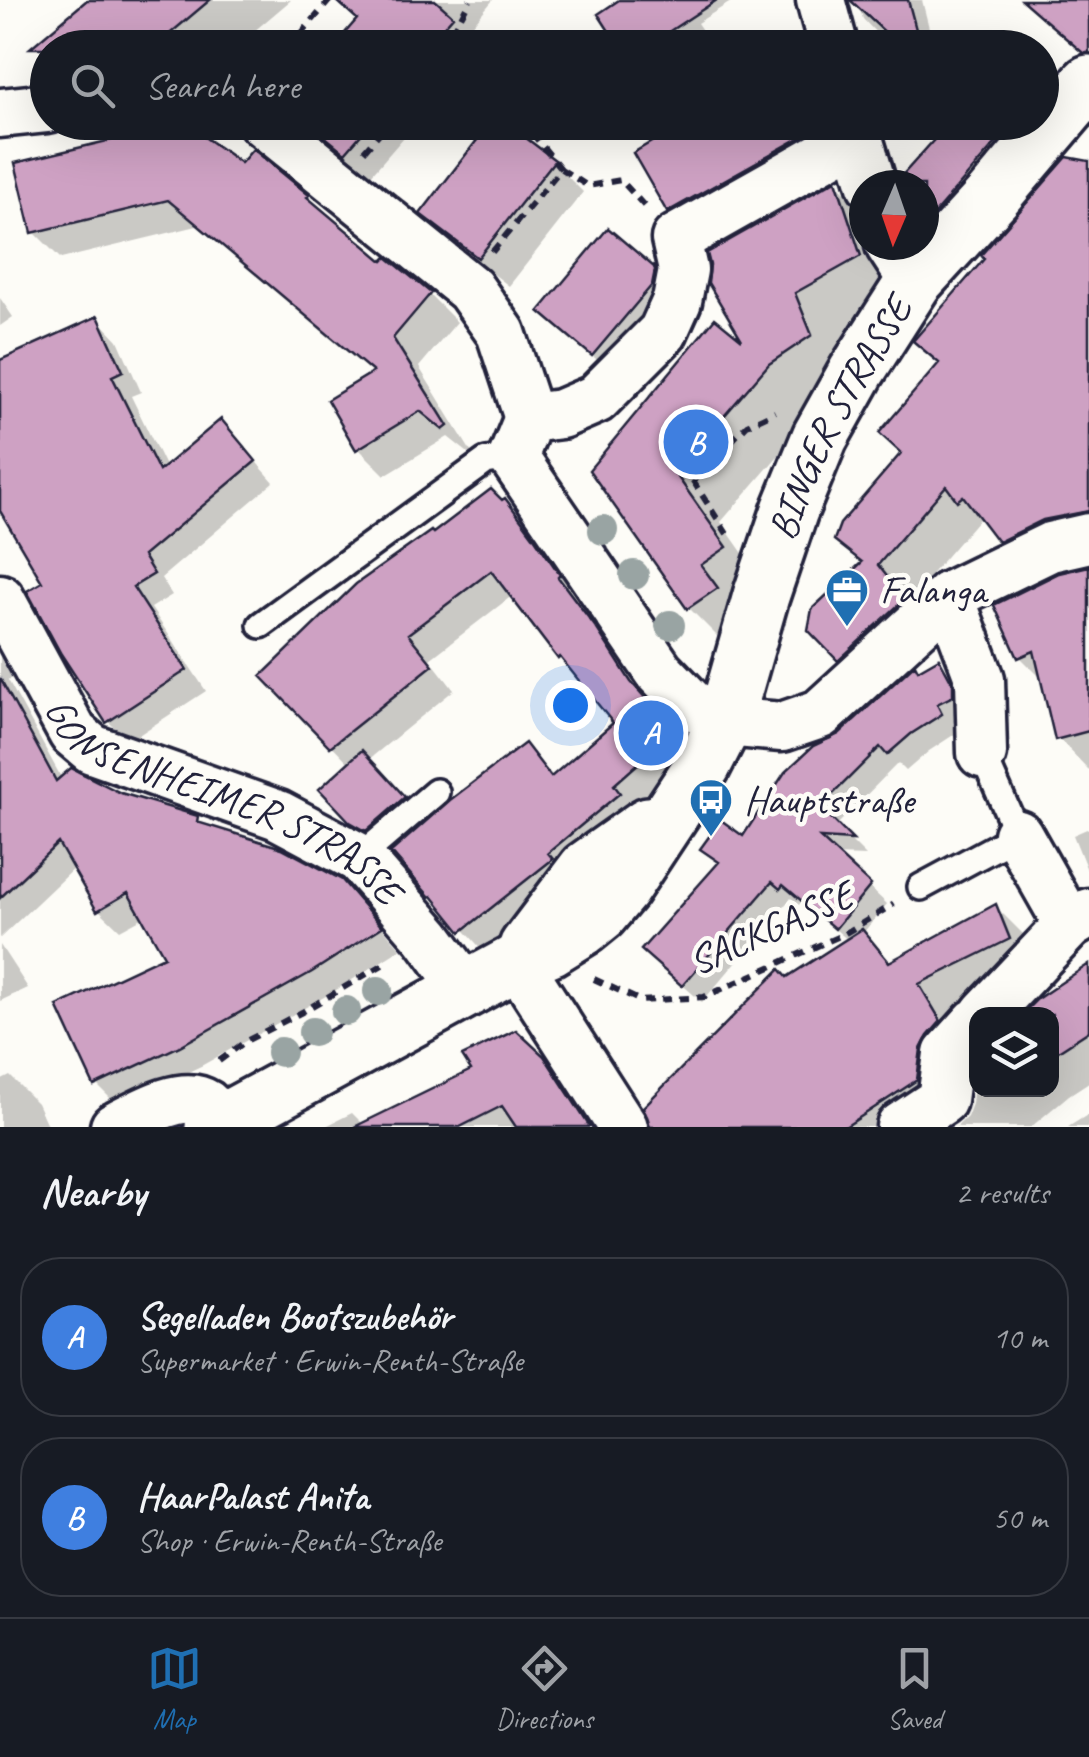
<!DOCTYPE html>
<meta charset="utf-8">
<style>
body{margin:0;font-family:Caveat,sans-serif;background:#242831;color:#f1f3f6}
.controls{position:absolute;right:30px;bottom:30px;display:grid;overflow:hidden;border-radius:20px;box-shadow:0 10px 40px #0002}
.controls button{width:90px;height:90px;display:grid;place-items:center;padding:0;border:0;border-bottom:2px solid #363941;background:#171b24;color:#f1f3f6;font:50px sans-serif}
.compass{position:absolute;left:849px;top:170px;width:90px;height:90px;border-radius:50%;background:#171b24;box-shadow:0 10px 40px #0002;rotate:182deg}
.you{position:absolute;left:570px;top:705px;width:35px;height:35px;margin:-25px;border:8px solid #fff;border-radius:50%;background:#1a73e8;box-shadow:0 0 0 15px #1a73e833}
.badge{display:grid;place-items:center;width:65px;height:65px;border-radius:50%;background:#1f6fb2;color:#fff;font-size:32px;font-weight:700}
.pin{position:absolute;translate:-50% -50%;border:5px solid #fff;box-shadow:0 2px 10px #0006}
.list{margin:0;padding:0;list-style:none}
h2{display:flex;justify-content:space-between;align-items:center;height:130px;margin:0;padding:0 40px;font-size:42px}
h2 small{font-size:32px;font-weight:400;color:#9ea1a6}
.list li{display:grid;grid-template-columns:65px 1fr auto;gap:30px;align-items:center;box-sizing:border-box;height:160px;margin:0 20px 20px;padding:0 20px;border:2px solid #363941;border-radius:40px}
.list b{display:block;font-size:38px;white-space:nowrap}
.list p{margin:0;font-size:32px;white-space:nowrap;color:#9ea1a6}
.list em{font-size:32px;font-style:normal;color:#9ea1a6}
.icon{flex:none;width:55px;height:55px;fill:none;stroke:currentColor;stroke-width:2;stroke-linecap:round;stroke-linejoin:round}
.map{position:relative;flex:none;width:1089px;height:1127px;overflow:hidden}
.search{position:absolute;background:#171b24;box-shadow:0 10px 40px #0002;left:30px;right:30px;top:30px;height:110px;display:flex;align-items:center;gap:25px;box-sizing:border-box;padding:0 35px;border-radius:55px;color:#9ea1a6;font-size:38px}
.sheet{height:490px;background:#171b24}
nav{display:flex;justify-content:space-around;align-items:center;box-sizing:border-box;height:140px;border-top:2px solid #363941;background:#171b24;font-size:28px;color:#9ea1a6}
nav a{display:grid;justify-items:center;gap:5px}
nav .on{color:#1f6fb2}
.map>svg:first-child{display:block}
</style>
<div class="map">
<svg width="1089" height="1127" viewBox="0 0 1089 1127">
<rect width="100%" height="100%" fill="#fdfcf7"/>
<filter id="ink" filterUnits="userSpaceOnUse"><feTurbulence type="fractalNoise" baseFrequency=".01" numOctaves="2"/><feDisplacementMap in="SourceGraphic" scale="20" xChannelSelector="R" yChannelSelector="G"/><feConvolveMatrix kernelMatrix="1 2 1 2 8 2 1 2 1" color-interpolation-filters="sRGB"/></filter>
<g filter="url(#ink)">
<path fill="#0003" d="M 91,0 L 291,0 L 234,48 L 69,48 Z
M 361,0 L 493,0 L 466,32 L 475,42 L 470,48 L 336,48 L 360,19 Z
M 624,0 L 734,0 L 697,23 L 708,39 L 695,48 L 623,48 Z
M 857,0 L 922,0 L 934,48 L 904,48 L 893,37 L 883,40 L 863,19 Z
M 1020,0 L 1089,0 L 1089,60 Z
M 306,122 L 417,122 L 371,175 Z
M 690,122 L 837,122 L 699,240 L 669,211 L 636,154 Z
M 953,122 L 1042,122 L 956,232 L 924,203 L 924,185 L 905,185 Z
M 131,142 L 241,166 L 253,152 L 308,196 L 334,224 L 384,265 L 387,261 L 430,295 L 457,322 L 419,367 L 473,455 L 472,456 L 448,437 L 385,475 L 358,448 L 374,375 L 197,226 L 61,259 L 34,232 Z
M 553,162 L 583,192 L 509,286 L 453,243 L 424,213 Z
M 1089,164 L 1089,550 L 1033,574 L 979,519 L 909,600 L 937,633 L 872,692 L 811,629 L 863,565 L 837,539 L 904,454 L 941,365 L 917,341 Z
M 836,183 L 864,211 L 864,245 L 888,245 L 907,305 L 841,341 L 859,383 L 817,411 L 721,522 L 773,596 L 737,656 L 689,608 L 592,470 L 750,350 Z
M 652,268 L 674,290 L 614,375 L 542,311 Z
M 0,298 L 13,317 L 0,326 Z
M 98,319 L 118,340 L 141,392 L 131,396 L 166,468 L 221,422 L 274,482 L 161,578 L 172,595 L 151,608 L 206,691 L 128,742 L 108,721 L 46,583 L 0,491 L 0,363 Z
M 505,502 L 528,525 L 557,564 L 582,600 L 579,601 L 620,656 L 654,708 L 697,756 L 486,954 L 446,910 L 525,746 L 554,777 L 616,724 L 575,673 L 560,657 L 513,595 L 430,659 L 454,690 L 368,760 L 424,819 L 373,842 L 351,820 L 350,764 L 265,676 L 433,536 Z
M 1089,569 L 1089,770 L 1058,738 L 1043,680 L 1020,657 L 998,606 Z
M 0,643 L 18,676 L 8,680 L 62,779 L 197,818 L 207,828 L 362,904 L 401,949 L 333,992 L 201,1066 L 117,1105 L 96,1084 L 167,957 L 144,917 L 120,930 L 99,910 L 75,867 L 0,938 Z
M 939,662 L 956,679 L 970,714 L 953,723 L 958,732 L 929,751 L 906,771 L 898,763 L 836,826 L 866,856 L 835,855 L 887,904 L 863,933 L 892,963 L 996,907 L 1027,938 L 1039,971 L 948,1015 L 970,1053 L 929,1127 L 652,1127 L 787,980 L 849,941 L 802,901 L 799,905 L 791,898 L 702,1002 L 662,967 L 720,865 L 704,849 L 744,839 L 840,736 L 920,672 Z
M 1089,828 L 1089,875 L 1073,835 Z
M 0,945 L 28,988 L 0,1001 Z
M 1089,967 L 1089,1082 L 1069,1095 L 1031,1127 L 956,1127 L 967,1117 L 972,1104 L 976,1067 L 976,1090 L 1052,1090 L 1052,1014 L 1025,1014 L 1038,1001 Z
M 543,1057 L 575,1090 L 599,1127 L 324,1127 L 352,1113 L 364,1125 Z
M 10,1076 L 37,1103 L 48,1127 L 0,1127 L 0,1081 Z
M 1089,1114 L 1089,1127 L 1068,1127 Z"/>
<path fill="#cea1c3" stroke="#22223b" stroke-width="2.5" d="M 87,0 L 210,0 L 153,48 L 30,48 Z
M 336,0 L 435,0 L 453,16 L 425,48 L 332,48 L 357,19 Z
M 619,0 L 717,0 L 644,48 L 620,48 L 598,14 Z
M 850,0 L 908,0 L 921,48 L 902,48 Z
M 1022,0 L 1089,0 L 1089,53 L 1083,53 Z
M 307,122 L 372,122 L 345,153 Z
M 491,122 L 505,122 L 555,160 L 478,258 L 420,214 Z
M 685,122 L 818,122 L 819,127 L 667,212 L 633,153 Z
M 950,122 L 1014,122 L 934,214 L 924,204 L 924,185 L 899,185 L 899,179 Z
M 189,126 L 241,163 L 253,149 L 309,195 L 307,197 L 383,261 L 387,257 L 431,293 L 393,338 L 448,426 L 443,430 L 420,411 L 356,450 L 327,400 L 373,372 L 168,200 L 32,233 L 15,163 L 128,136 L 129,140 Z
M 1067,157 L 1089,161 L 1089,511 L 1043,520 L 998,542 L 963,496 L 957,501 L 946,486 L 878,565 L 905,599 L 838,661 L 808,630 L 812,609 L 862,562 L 834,540 L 840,524 L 901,453 L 879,433 L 939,363 L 913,341 L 984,259 L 981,255 Z
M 836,180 L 861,256 L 795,293 L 812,335 L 769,364 L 675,473 L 727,547 L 701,565 L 718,588 L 687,609 L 589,470 L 715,318 L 742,340 L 708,283 L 710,265 L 707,253 Z
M 608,228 L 654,267 L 655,270 L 652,285 L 592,356 L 539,311 Z
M 98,316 L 123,371 L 112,376 L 159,471 L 221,419 L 256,461 L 143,556 L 154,574 L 133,587 L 187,670 L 106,723 L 61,654 L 27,591 L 42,582 L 0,511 L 0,360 Z
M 491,489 L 502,500 L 505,498 L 534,537 L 560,575 L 558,577 L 597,629 L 631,682 L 675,731 L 614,785 L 620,793 L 548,853 L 553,859 L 461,932 L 432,896 L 430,897 L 391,852 L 450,800 L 525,743 L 551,777 L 613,723 L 560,657 L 558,659 L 491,571 L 408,634 L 433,665 L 330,747 L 261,676 L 356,584 L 431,531 L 433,533 Z
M 1089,566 L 1089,731 L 1055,740 L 1034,651 L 1018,658 L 994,605 L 1059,573 Z
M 939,658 L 953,684 L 953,696 L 937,704 L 942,714 L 911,734 L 887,755 L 880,747 L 820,807 L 853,840 L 820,838 L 871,885 L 835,929 L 783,885 L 780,889 L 772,882 L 682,986 L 641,950 L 719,862 L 700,849 L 721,820 L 743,836 L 785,772 L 813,746 L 839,734 L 915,664 L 918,670 Z
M 0,678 L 56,781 L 71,768 L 121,793 L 198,816 L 197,822 L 282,848 L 342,880 L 382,927 L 312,972 L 180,1046 L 94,1086 L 57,1006 L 164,956 L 128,893 L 97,911 L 58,843 L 0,898 Z
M 362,750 L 405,797 L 366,831 L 350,822 L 319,789 Z
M 996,904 L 1010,939 L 919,984 L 941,1021 L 928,1036 L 921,1049 L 917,1080 L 845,1127 L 650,1127 L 643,1107 L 780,969 L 787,977 L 862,929 L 889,962 Z
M 1089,964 L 1089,1031 L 1052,1055 L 1052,1014 L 1022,1014 L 1037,999 Z
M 516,1030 L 544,1056 L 590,1127 L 516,1127 L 502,1106 L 460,1127 L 354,1127 L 471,1070 L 462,1056 Z"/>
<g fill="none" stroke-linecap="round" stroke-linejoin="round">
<g stroke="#22223b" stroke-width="32">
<path id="service" d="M 261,625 L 486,461 L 513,457
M 359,858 L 436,792
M 921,887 L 1018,835 L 982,753"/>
</g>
<g stroke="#22223b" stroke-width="55">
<g id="minor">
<path d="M 821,0 L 834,48"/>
<path d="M 0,113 L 48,108"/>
<path d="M 263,122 L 470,289 L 501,333 L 529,418"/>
<path d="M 853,122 L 872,185"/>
<path d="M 857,137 L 676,239 L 683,270 L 677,301 L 663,332 L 596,399 L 561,414 L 529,418 L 513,457 L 659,671 L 691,704 L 725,722 L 782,727 L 820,714 L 949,596 L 1050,547 L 1089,538"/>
<path d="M 890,245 L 914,282"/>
<path d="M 949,596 L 980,679 L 982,753"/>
<path id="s1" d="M 0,599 L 73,733 L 92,749 L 278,815 L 359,858 L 428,937 L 466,989"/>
<path d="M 1018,835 L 1069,925"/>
<path d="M 517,962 L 623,1127"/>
<path d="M 985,1014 L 1069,925 L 1089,913"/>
<path d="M 115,1127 C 137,1116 182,1088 206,1104 C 212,1109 217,1116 222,1123"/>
<path d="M 901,1127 L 942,1100 L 948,1054 L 976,1023"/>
</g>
</g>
<g stroke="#22223b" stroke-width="62">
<g id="secondary">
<path d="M 527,947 L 586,869 L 648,825"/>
<path id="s2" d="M 213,1127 L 517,962 L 550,948 L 584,927 L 600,914 L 622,888 L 703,765 L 725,722 L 761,596 L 790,510 L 820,437 L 857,371 L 914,282 L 993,196 L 1089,83"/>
</g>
</g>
<path stroke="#22223b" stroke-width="6" stroke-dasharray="10 8" stroke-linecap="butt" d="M 451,35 L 461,48
M 289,48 L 330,0
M 444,48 L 470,0
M 364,151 L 389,122
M 561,169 L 588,186 L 621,180 L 647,209
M 492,252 L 561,169 L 523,122
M 678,469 L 693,481 L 731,540
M 693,481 L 747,425 L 775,412
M 594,979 L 641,1001 L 704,997 L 844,934 L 894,904
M 219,1061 L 246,1041 L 302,1012 L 389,961"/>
<use href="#service" stroke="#fdfcf7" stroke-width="25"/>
<use href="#minor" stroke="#fdfcf7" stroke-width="48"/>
<use href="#secondary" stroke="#fdfcf7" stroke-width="55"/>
</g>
<g fill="#99a4a3">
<circle cx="603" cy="530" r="15"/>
<circle cx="634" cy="575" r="15"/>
<circle cx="670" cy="625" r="15"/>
<circle cx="378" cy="991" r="15"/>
<circle cx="346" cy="1011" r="15"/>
<circle cx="313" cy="1032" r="15"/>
<circle cx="281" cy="1052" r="15"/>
</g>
</g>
<defs>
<g id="office-pin" transform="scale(2.25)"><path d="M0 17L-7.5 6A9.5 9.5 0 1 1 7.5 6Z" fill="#1f6fb2" stroke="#fdfcf7"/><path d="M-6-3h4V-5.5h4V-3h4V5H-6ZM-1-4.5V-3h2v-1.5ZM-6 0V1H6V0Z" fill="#fff"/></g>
<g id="bus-pin" transform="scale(2.25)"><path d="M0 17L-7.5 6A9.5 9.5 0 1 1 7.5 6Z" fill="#1f6fb2" stroke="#fdfcf7"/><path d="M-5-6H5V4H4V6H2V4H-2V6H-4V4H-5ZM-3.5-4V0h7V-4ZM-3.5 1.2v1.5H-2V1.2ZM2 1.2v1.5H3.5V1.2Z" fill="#fff"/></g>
</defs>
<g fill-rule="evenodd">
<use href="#office-pin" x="847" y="590"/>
<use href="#bus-pin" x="711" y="800"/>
</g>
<g text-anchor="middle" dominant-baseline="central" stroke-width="9" stroke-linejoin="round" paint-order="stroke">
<g font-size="40" fill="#22223b" stroke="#fdfcf7">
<text stroke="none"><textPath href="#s2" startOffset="998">BINGER STRASSE</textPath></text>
<text stroke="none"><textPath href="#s1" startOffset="318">GONSENHEIMER STRASSE</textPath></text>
<text transform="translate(771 928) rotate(-24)">SACKGASSE</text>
</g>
<g font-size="40" fill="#22223b" stroke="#fdfcf7" text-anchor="start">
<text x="880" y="590">Falanga</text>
<text x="744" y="800">Hauptstraße</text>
</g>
</g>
</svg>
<div class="controls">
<button><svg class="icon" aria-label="layers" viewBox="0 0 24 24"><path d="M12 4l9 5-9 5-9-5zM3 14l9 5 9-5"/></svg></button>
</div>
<svg class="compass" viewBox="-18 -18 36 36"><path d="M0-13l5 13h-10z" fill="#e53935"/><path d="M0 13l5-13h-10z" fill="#9ea1a6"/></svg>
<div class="you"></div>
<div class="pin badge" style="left:651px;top:733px;background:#3f7fe0">A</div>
<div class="pin badge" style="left:696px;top:442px;background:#3f7fe0">B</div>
<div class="search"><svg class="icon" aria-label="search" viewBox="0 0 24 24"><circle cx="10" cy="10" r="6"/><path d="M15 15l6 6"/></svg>Search here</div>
</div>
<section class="sheet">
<h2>Nearby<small>2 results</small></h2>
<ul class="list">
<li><span class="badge" style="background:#3f7fe0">A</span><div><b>Segelladen Bootszubehör</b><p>Supermarket · Erwin-Renth-Straße</p></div><em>10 m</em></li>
<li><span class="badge" style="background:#3f7fe0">B</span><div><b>HaarPalast Anita</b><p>Shop · Erwin-Renth-Straße</p></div><em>50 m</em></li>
</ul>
</section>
<nav>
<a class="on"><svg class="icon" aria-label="map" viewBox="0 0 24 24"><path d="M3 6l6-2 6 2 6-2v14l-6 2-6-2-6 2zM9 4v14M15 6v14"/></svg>Map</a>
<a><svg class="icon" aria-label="directions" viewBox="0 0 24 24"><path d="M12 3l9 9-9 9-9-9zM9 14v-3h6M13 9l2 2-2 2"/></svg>Directions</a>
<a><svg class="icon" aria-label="saved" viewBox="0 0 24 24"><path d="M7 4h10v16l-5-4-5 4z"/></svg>Saved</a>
</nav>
